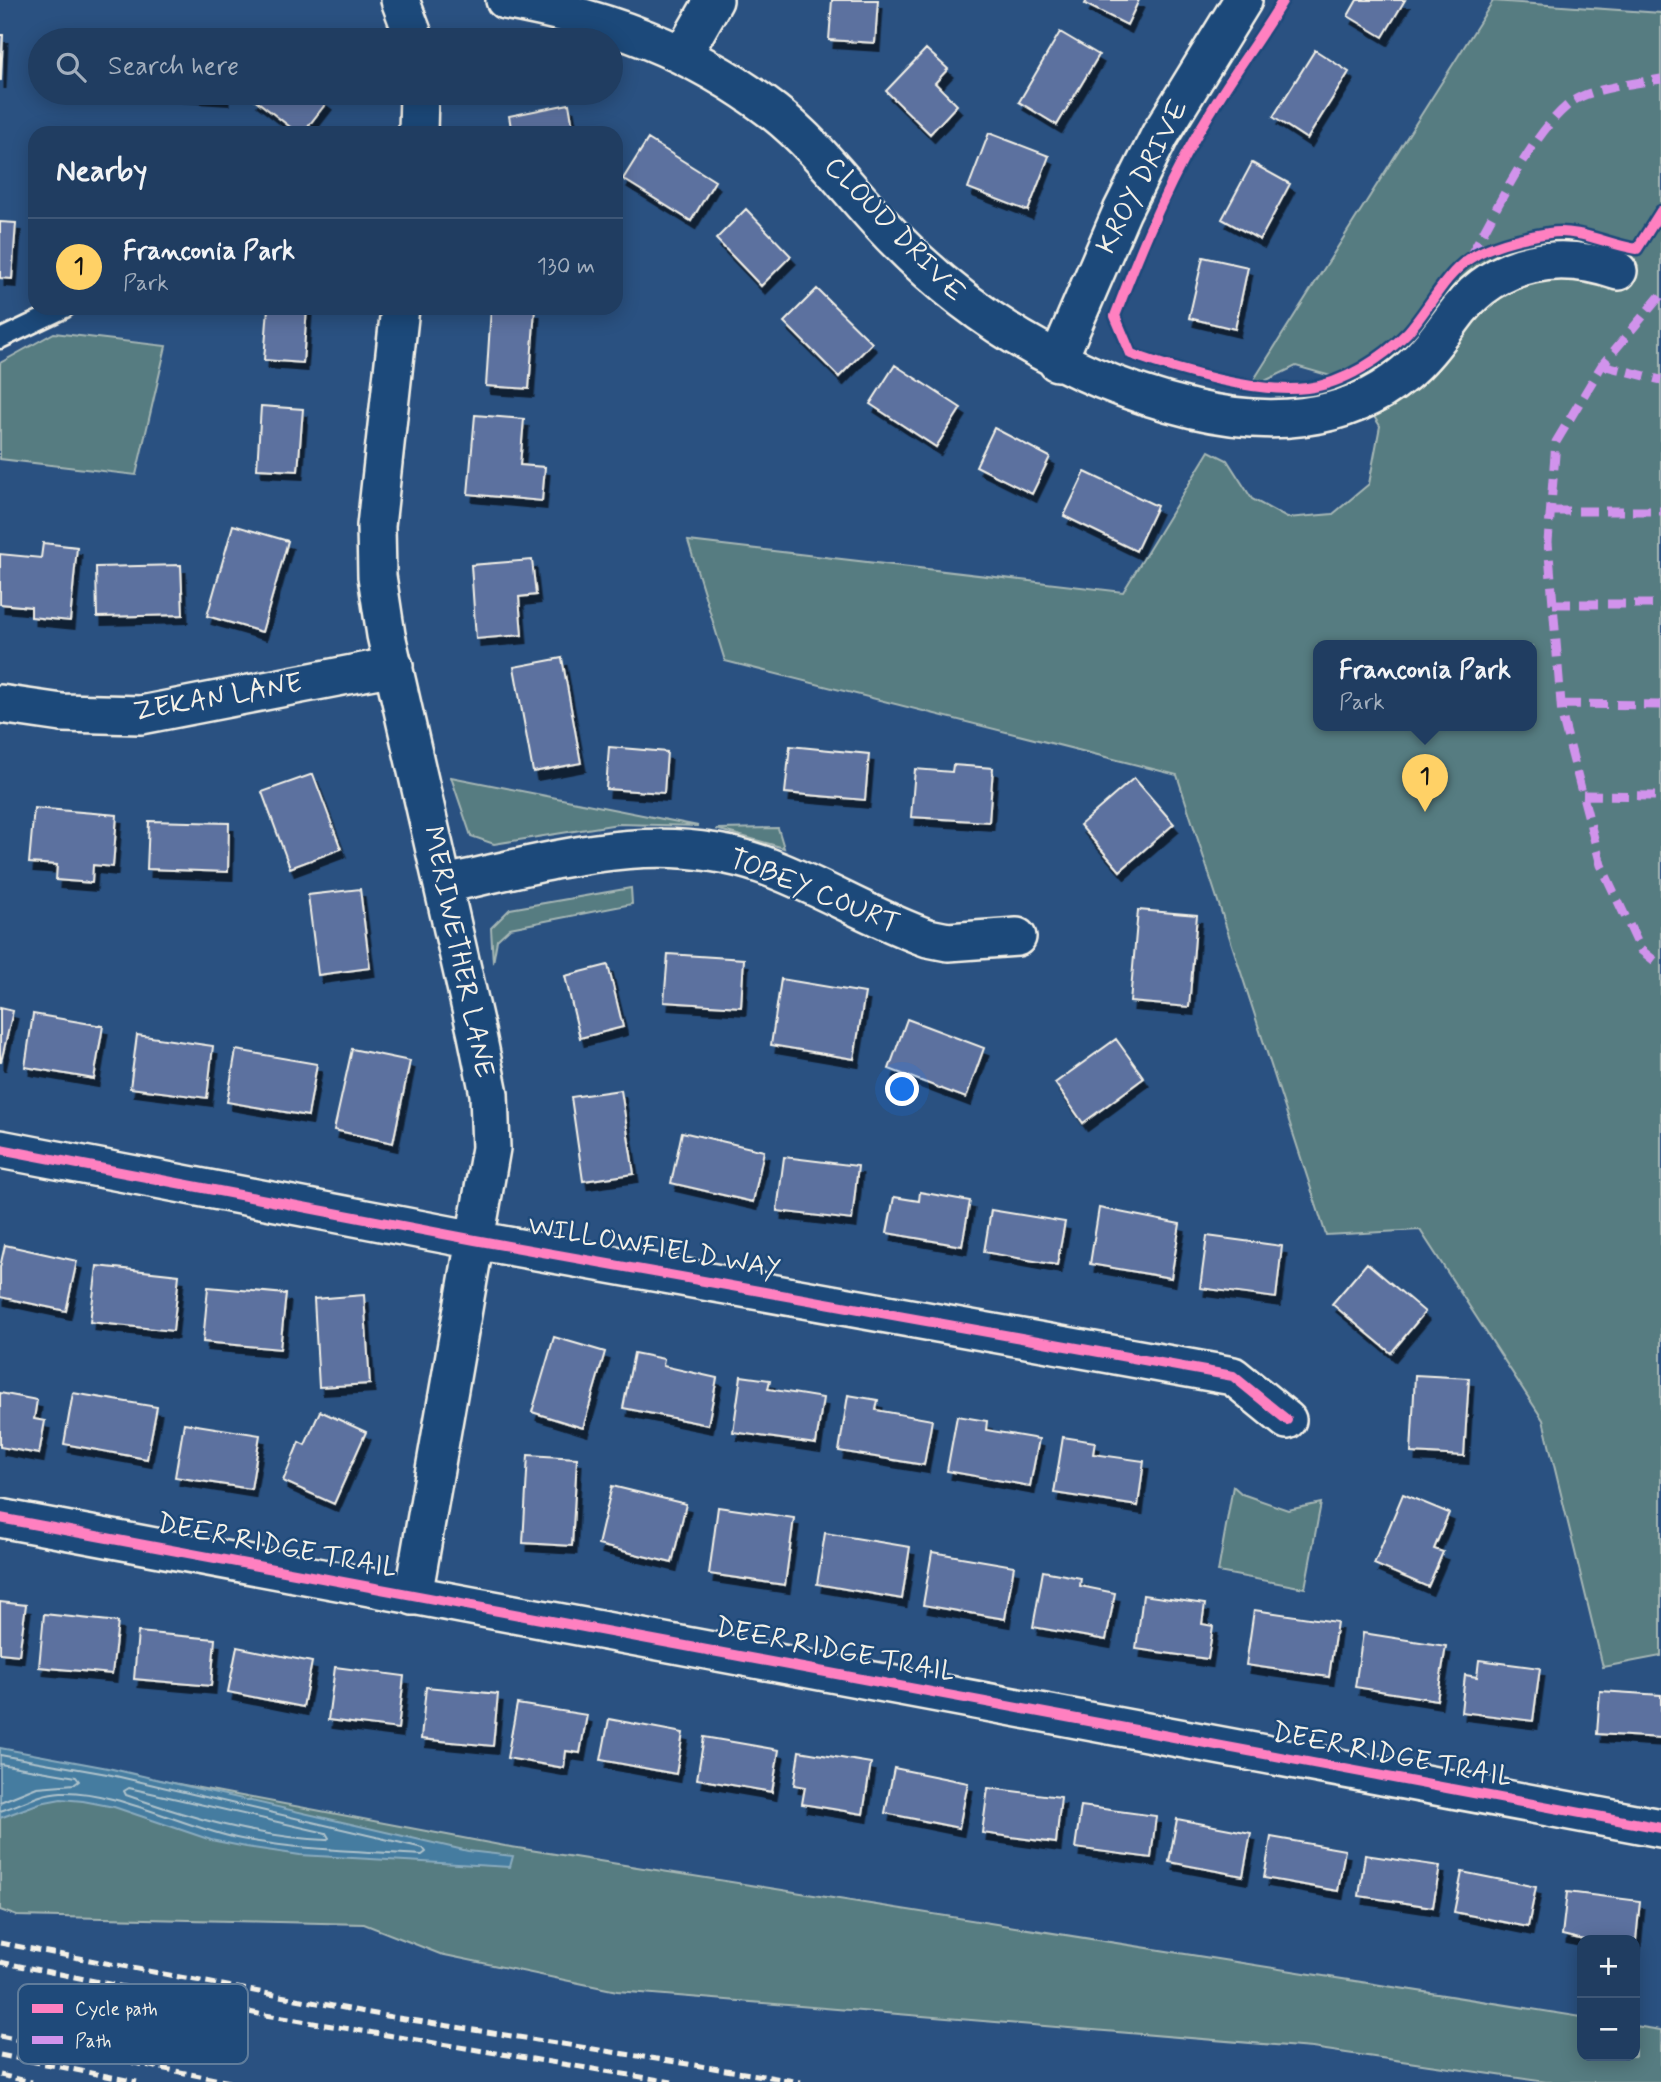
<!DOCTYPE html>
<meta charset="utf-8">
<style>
body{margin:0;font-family:Mynerve,sans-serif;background:#2d486a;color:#f1f3f6}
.controls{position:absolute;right:21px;bottom:21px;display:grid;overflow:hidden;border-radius:14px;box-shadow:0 4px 18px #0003}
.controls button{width:63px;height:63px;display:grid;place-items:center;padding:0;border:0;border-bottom:2px solid #3d5676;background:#203d61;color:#f1f3f6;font:35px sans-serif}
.you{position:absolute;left:903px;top:1090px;width:24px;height:24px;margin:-18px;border:5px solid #fff;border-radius:50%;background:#1a73e8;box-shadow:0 0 0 10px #1a73e833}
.badge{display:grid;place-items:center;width:46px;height:46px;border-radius:50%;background:#ffd166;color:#111;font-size:23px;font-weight:700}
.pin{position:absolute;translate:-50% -58px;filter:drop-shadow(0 2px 4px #0008)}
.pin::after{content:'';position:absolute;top:37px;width:24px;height:21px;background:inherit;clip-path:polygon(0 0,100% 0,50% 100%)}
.popup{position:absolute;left:1313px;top:640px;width:224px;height:91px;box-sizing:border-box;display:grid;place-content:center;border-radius:14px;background:#203d61;filter:drop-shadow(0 2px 5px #0005);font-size:23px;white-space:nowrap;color:#a2aebd}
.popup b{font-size:26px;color:#f1f3f6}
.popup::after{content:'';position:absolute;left:50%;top:100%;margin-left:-14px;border:14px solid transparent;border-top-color:#203d61}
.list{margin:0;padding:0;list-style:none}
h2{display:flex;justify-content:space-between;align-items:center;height:91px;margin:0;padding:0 28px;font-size:30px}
h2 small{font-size:23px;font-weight:400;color:#a2aebd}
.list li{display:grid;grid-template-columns:46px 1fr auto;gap:21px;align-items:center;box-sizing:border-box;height:98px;padding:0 28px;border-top:2px solid #3d5676}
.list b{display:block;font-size:26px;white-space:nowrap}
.list p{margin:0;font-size:23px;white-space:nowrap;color:#a2aebd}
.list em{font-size:23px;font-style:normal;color:#a2aebd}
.icon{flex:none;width:38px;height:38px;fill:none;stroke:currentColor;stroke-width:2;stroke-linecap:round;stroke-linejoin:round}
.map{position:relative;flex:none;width:1661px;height:2082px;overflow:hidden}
.search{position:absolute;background:#203d61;box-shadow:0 4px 18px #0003;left:28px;top:28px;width:595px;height:77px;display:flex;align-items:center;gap:18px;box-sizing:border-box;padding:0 24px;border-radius:38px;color:#a2aebd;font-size:26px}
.panel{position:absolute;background:#203d61;box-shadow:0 4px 18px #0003;left:28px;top:126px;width:595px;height:189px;border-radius:21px}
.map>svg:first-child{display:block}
</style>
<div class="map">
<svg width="1661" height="2082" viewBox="0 0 1661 2082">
<defs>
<filter id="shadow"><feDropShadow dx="4.5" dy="8" stdDeviation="0" flood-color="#0009"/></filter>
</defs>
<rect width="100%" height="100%" fill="#2a5181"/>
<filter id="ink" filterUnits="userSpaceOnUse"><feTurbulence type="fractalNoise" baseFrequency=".0143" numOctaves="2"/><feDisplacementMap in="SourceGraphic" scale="14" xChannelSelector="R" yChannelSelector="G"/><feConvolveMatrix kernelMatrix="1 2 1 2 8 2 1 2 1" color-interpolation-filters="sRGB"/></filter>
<g filter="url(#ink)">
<path fill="#567b81" stroke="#a5b6b4" stroke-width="2" fill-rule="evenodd" d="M 1493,1 L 1661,13 L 1661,1656 L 1603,1667 L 1543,1420 L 1420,1230 L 1326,1235 L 1177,775 L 725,661 L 688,541 L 1123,592 L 1209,451 L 1227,460 L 1252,499 L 1287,518 L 1333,514 L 1369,484 L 1380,426 L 1352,382 L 1296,366 L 1248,389 ZM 1318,646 L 1532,646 L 1532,726 L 1318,726 Z
M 54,333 L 166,346 L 136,475 L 0,459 L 0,363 Z
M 451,777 L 698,826 L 618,824 L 494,844 L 471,836 Z
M 778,828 L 784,848 L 716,829 Z
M 631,888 L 632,904 L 510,928 L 497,940 L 493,963 L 491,928 L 510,909 Z
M 1233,1486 L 1242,1494 L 1288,1510 L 1321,1503 L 1305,1588 L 1218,1572 Z
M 0,1750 L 505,1846 L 1582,2017 L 1582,2056 L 1635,2056 L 1635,2026 L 1661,2030 L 1661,2082 L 1546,2082 L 1312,2048 L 617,1991 L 440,1954 L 364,1924 L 17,1916 L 0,1910 Z"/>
<path fill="#447ca0" stroke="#8aabbd" stroke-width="2" d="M 0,1748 L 108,1768 L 468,1851 L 513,1856 L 510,1867 L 300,1855 L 246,1847 L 211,1840 L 114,1807 L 83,1801 L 61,1799 L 40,1803 L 0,1818 Z"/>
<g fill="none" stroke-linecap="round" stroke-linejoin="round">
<path stroke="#aec2cb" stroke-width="2" d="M 0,1755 L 107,1774 L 423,1848 L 426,1852 L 422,1855 C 362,1851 301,1850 241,1839 C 185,1828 116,1790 61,1792 C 39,1793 20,1805 0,1811
M 0,1764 L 76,1777 L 79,1781 L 75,1784 L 37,1787 L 0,1802
M 129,1788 L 326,1833 L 329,1838 L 326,1840 C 256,1837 192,1818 126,1795 L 124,1791 Z"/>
</g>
<path fill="#5b719f" stroke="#f4f1e8" stroke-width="2" filter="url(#shadow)" d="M 832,0 L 878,0 L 875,43 L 829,40 Z
M 1087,0 L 1139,0 L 1127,25 L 1085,4 Z
M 1357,0 L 1405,0 L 1383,37 L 1348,16 Z
M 1060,32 L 1099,55 L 1057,125 L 1019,102 Z
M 0,35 L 3,35 L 1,80 L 0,80 Z
M 51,38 L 88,40 L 51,40 Z
M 926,49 L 948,69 L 935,83 L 957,105 L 930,134 L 886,91 Z
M 1315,50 L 1349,72 L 1307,139 L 1273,117 Z
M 160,93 L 224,93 L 224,97 Z
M 257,93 L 315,93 L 327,102 L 303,133 L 298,133 L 253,98 Z
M 569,104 L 574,133 L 512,133 L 509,116 Z
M 989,133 L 1049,156 L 1028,211 L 968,188 Z
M 648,139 L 715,181 L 691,221 L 623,179 Z
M 1252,163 L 1290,184 L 1260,240 L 1222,219 Z
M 746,209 L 791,256 L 761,286 L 716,239 Z
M 0,222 L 16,223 L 12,279 L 0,278 Z
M 1203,257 L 1248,267 L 1235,329 L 1189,318 Z
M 817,289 L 872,343 L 839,377 L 784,322 Z
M 268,308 L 307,308 L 303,363 L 264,360 Z
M 491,308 L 535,309 L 529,389 L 486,386 Z
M 895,365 L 961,408 L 936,447 L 870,404 Z
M 261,406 L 303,409 L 298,471 L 257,469 Z
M 475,415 L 524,419 L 520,465 L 545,467 L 542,501 L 468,494 Z
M 994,428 L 1050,457 L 1032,494 L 976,466 Z
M 1085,472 L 1157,506 L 1136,551 L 1064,516 Z
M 233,525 L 288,541 L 262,632 L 207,616 Z
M 43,543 L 77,547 L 70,621 L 31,617 L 31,607 L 0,604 L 0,554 L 41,558 Z
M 532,560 L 536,595 L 519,597 L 522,635 L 476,639 L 471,565 Z
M 181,565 L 183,615 L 97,617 L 96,567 Z
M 562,658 L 581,763 L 533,772 L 514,667 Z
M 790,746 L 869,754 L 865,800 L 785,793 Z
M 609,747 L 667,752 L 664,793 L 606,789 Z
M 953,765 L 993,768 L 989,822 L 911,817 L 915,769 L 952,772 Z
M 313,774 L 341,849 L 290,868 L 262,792 Z
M 1134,778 L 1174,824 L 1120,871 L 1080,825 Z
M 34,808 L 117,815 L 113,867 L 93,865 L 92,883 L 56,880 L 57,865 L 29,863 Z
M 149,821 L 229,823 L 228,872 L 147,869 Z
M 360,889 L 370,968 L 318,975 L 308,895 Z
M 1138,910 L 1197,915 L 1189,1007 L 1130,1002 Z
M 668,954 L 744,959 L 741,1007 L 664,1002 Z
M 608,965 L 623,1027 L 580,1038 L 565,976 Z
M 781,979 L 865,993 L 854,1059 L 771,1045 Z
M 0,1008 L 13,1011 L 1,1062 L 0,1062 Z
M 33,1014 L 103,1026 L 94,1079 L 25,1067 Z
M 907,1019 L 984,1048 L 966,1098 L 889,1069 Z
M 137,1035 L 213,1046 L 207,1098 L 130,1088 Z
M 1116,1039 L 1144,1078 L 1083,1123 L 1055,1083 Z
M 352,1049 L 410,1061 L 393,1143 L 334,1130 Z
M 236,1050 L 317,1064 L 308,1116 L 227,1102 Z
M 621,1090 L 634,1174 L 583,1181 L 571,1097 Z
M 682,1132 L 764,1151 L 753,1202 L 671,1183 Z
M 784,1157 L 858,1166 L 852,1220 L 777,1211 Z
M 920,1192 L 970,1201 L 962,1246 L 887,1233 L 894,1197 L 919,1201 Z
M 1099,1208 L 1180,1224 L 1171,1278 L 1090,1264 Z
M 991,1210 L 1065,1222 L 1057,1265 L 984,1252 Z
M 1207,1236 L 1282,1246 L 1276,1298 L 1200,1288 Z
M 5,1245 L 77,1261 L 66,1311 L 0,1297 L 0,1267 Z
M 1367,1263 L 1425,1312 L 1391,1353 L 1332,1304 Z
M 97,1266 L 179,1275 L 173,1331 L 90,1322 Z
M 208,1287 L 286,1294 L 280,1349 L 203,1342 Z
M 364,1295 L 370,1384 L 319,1387 L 314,1299 Z
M 554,1337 L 605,1352 L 583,1428 L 532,1412 Z
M 634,1353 L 664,1359 L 663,1366 L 717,1378 L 708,1425 L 623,1408 Z
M 1415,1375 L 1469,1378 L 1464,1456 L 1411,1453 Z
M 741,1376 L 770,1380 L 768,1389 L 823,1398 L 816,1444 L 733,1432 Z
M 0,1393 L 37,1400 L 34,1419 L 45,1421 L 39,1454 L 0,1447 Z
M 73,1393 L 157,1407 L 147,1459 L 64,1444 Z
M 848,1395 L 878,1400 L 876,1410 L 932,1420 L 924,1465 L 839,1451 Z
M 320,1411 L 366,1432 L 334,1504 L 283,1481 L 299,1442 L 305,1445 Z
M 957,1416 L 987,1421 L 986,1430 L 1039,1439 L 1030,1486 L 947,1471 Z
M 184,1423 L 260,1435 L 251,1489 L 175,1477 Z
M 1063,1437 L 1095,1442 L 1093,1454 L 1144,1461 L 1138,1506 L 1054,1493 Z
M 528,1455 L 577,1458 L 572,1546 L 523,1543 Z
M 612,1486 L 686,1504 L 672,1563 L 598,1545 Z
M 1403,1494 L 1449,1513 L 1434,1549 L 1443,1552 L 1428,1587 L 1374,1564 Z
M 718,1507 L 794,1518 L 785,1585 L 709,1574 Z
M 825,1533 L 910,1547 L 902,1599 L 817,1584 Z
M 932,1552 L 1014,1566 L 1005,1619 L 923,1605 Z
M 1043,1571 L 1081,1578 L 1080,1586 L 1115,1593 L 1106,1640 L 1033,1627 Z
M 1143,1595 L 1205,1604 L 1202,1624 L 1213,1626 L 1208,1659 L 1136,1649 Z
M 0,1602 L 26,1605 L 19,1655 L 0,1653 Z
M 1254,1610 L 1337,1622 L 1329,1677 L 1246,1665 Z
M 44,1614 L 118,1622 L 112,1674 L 39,1667 Z
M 138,1632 L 215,1639 L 211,1686 L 134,1679 Z
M 1363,1633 L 1446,1646 L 1437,1700 L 1355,1687 Z
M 237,1647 L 312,1662 L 303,1707 L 228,1692 Z
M 1479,1660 L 1540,1668 L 1533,1721 L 1461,1712 L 1465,1675 L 1477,1677 Z
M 335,1667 L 404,1676 L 398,1729 L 328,1720 Z
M 426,1687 L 498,1694 L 493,1746 L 421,1739 Z
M 1600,1691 L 1661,1695 L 1661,1738 L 1597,1734 Z
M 517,1704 L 587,1715 L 580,1753 L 566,1751 L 564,1768 L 507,1758 Z
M 609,1719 L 683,1733 L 676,1774 L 601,1760 Z
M 704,1737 L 779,1750 L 772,1792 L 697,1779 Z
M 799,1751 L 871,1763 L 863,1814 L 802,1804 L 805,1787 L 794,1785 Z
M 894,1768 L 968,1783 L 959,1828 L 885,1813 Z
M 988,1788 L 1061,1797 L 1056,1843 L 982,1833 Z
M 1081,1806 L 1156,1816 L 1151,1858 L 1075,1848 Z
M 1177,1819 L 1251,1833 L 1243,1876 L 1169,1862 Z
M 1271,1837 L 1345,1850 L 1338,1891 L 1264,1878 Z
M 1365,1855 L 1440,1866 L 1433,1907 L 1359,1896 Z
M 1462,1872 L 1536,1887 L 1528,1927 L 1454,1912 Z
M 1567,1892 L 1640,1901 L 1635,1950 L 1635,1940 L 1584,1940 L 1562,1935 Z"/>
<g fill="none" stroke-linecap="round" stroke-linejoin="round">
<g stroke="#f4f1e8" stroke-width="23">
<path id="service" d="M 0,339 L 65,308"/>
</g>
<g stroke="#f4f1e8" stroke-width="42">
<path id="minor" d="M 400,0 L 415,40
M 505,0 C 604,18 694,50 774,112 C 821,149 854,198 896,240 C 979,325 1077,381 1193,409 C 1265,426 1344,424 1404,374 C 1426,356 1442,332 1459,310 C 1500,259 1560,251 1618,271
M 683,54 L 714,0
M 418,133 L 419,93
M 400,308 L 376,526 L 377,576 L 386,635 L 477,1035 L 489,1094 L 491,1148 L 413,1596
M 1057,362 L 1122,211 L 1160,135 L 1243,0
M 0,704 L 62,713 L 141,715 L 394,666
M 445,884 C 551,862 656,827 763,865 C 819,885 871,918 928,938 L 948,942 L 1017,937
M 0,1149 L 475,1240 L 1233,1376 L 1287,1420
M 0,1518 L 1661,1828"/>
</g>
<use href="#service" stroke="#1f4a7a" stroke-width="18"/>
<use href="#minor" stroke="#1f4a7a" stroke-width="37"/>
<path stroke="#f4f1e8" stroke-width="5" stroke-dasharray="10 5" stroke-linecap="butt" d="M 0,1943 L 386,2016 L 801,2082
M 0,1962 L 259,2014 L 672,2082
M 0,2036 L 230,2082
M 0,2055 L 137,2082
M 0,2075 L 32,2082"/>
<path stroke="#d193ec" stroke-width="9" stroke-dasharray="18 9" stroke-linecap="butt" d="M 1470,256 C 1496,212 1532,131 1573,101 C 1592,88 1638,83 1661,79
M 1660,296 L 1602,365 L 1556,442 L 1548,542 L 1562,716 L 1601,865 L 1641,950 L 1661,966
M 1602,365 L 1661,380
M 1551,511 L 1661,511
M 1553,604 L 1661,604
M 1562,704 L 1661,705
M 1583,795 L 1661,796"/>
<g stroke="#1f4a7a" stroke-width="15">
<path id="cycleway" d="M 1283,0 C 1261,37 1235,71 1213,108 C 1172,172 1142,245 1115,316 L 1131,354 C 1179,371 1257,394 1307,388 C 1343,384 1383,358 1408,332 C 1428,310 1444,276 1469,259 C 1491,244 1523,237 1549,233 C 1579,228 1608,245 1637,249 L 1661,211
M 0,1149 L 475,1240 L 1233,1376 L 1287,1420
M 0,1518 L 1661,1828"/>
</g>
<use href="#cycleway" stroke="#ff80c0" stroke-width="10"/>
</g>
</g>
<g text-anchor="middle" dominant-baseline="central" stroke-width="5" stroke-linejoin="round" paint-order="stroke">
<g font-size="28" fill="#f4f1e8" stroke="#1f4a7a">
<text transform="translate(1143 177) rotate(-63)">KROY DRIVE</text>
<text transform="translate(894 230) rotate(46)">CLOUD DRIVE</text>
<text transform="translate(218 698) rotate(-10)">ZEKAN LANE</text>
<text transform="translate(814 892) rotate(22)">TOBEY COURT</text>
<text transform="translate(458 952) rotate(78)">MERIWETHER LANE</text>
<text transform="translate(654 1248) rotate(10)">WILLOWFIELD WAY</text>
<text transform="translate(277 1547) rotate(11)">DEER RIDGE TRAIL</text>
<text transform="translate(835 1651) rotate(11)">DEER RIDGE TRAIL</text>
<text transform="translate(1392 1756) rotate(11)">DEER RIDGE TRAIL</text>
</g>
</g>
<rect x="18" y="1984" width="230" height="80" rx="10" fill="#1f4a7a" stroke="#5f7c9b" stroke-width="2"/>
<rect x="32" y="2004" width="31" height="9" fill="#ff80c0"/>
<rect x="32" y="2036" width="31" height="8" fill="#d193ec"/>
<g font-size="19" fill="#f4f1e8">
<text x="75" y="2015">Cycle path</text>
<text x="75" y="2047">Path</text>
</g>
</svg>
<div class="controls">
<button>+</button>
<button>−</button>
</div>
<div class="you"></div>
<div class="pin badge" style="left:1425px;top:812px">1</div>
<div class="popup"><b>Franconia Park</b>Park</div>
<div class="search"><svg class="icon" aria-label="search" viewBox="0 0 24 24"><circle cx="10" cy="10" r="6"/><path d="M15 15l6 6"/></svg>Search here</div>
<section class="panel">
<h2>Nearby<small></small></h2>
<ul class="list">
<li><span class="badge">1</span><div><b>Franconia Park</b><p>Park</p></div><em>130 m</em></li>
</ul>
</section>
</div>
